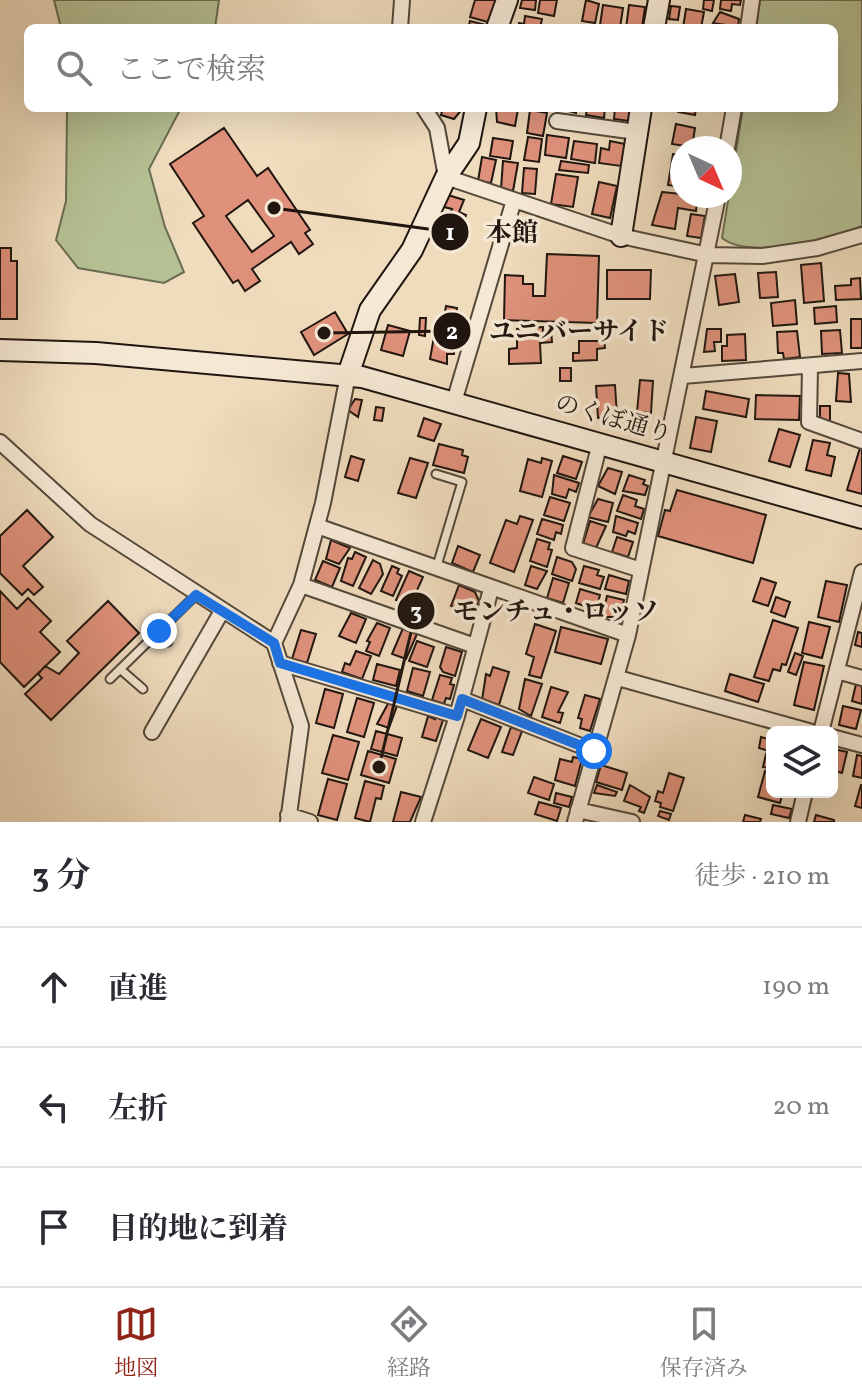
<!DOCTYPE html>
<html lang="ja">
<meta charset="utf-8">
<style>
body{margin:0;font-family:Vollkorn,"Noto Serif JP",serif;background:#f2f2f3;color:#2b2b33}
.controls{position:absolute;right:24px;bottom:24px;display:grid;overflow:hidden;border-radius:12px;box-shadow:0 8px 32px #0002}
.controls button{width:72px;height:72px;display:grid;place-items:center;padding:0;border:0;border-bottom:2px solid #e1e1e2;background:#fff;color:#2b2b33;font:40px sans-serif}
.compass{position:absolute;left:670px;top:136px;width:72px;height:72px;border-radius:50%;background:#fff;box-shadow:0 8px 32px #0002;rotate:136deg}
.stop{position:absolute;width:24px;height:24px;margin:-18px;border:6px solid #1a73e8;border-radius:50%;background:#fff}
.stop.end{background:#1a73e8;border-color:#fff;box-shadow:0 2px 8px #0008}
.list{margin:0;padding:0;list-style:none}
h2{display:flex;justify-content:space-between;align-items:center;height:104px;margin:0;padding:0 32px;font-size:34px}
h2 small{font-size:26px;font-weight:400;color:#7c7c81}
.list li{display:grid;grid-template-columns:52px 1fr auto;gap:24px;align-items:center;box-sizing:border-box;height:120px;padding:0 32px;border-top:2px solid #e1e1e2}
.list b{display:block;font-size:30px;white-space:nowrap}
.list em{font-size:26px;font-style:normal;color:#7c7c81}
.icon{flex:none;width:44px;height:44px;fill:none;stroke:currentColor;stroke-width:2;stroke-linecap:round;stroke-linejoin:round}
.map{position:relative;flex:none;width:862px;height:822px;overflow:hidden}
.search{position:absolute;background:#fff;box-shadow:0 8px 32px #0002;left:24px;right:24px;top:24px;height:88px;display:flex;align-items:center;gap:20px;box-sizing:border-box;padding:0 28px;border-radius:12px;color:#7c7c81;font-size:30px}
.sheet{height:464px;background:#fff}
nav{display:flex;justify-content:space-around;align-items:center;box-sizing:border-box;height:112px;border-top:2px solid #e1e1e2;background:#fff;font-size:22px;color:#7c7c81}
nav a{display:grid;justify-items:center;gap:4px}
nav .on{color:#8f2418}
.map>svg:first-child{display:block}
</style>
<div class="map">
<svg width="862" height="822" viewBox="0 0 862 822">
<rect width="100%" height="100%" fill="#efdcbd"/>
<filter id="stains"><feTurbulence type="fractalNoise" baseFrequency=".0025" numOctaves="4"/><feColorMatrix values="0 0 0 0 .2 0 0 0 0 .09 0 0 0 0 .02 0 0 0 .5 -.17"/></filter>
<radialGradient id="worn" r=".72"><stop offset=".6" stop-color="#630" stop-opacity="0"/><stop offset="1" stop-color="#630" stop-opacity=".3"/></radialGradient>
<path fill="#b5c194" stroke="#6a6c52" stroke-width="2" d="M 54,0 L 219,0 L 215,28 L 61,28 Z
M 760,0 L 862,0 L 862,226 C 831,239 750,260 722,238 L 743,108 L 834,108 L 834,28 L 756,28 Z
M 67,108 L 181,108 L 149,169 L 165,227 L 184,272 L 164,283 L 78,268 L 56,240 L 66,201 Z"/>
<path fill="#df917b" stroke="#20160f" stroke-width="2" fill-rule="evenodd" d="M 475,0 L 498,0 L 488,22 L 470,17 Z
M 522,0 L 536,0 L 535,10 L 520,8 Z
M 540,0 L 557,0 L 554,16 L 538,13 Z
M 586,0 L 599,4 L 595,23 L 582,21 Z
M 704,0 L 714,0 L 712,11 L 703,9 Z
M 721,0 L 741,0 L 740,5 L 732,4 L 731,11 L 720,9 Z
M 603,5 L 623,8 L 620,28 L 600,25 Z
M 629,5 L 645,7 L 642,28 L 626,28 Z
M 671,6 L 680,7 L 678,20 L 669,19 Z
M 686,9 L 704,12 L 701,28 L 683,28 Z
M 720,12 L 739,19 L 738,27 L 713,23 Z
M 525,16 L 542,19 L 540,28 L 518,28 L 519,23 L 524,24 Z
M 470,21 L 486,25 L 486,28 L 468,28 Z
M 443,108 L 463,108 L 454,119 L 441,115 Z
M 496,108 L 518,109 L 515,126 L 497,122 Z
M 557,108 L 576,108 L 576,113 Z
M 587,108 L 605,108 L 604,118 L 586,115 Z
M 615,108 L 631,108 L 629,121 L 614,119 Z
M 678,108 L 696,108 L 695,115 L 678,112 Z
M 530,110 L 547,113 L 543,136 L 527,133 Z
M 676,124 L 695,128 L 692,147 L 672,144 Z
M 224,128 L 257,176 L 268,168 L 310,230 L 305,233 L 313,244 L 299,254 L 291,242 L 252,269 L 260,281 L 245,291 L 238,280 L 233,283 L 193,223 L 204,216 L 170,164 ZM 248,200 L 274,236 L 252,252 L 226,216 Z
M 547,135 L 569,138 L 566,158 L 545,155 Z
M 528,137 L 542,139 L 539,162 L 524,160 Z
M 493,138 L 513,141 L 510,159 L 490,156 Z
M 574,141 L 597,144 L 595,163 L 571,159 Z
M 610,141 L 625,144 L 621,166 L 599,163 L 601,148 L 609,150 Z
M 673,154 L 682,155 L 682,187 L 668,185 Z
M 482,157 L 496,160 L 491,183 L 478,181 Z
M 503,161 L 518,163 L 513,191 L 501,189 Z
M 561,161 L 589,165 L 588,173 L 559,170 Z
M 524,168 L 537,169 L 535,194 L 522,193 Z
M 556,174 L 578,177 L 573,207 L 551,204 Z
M 599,182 L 617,186 L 610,218 L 592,214 Z
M 662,192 L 709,197 L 708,203 L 697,202 L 696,211 L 678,208 L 675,229 L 652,225 Z
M 448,195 L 464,200 L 459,212 L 466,215 L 462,226 L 447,221 L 452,209 L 444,207 Z
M 691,214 L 705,216 L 701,238 L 687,236 Z
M 0,248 L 11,248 L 11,261 L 17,261 L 17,319 L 0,319 Z
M 547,254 L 599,256 L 597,323 L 504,320 L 505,275 L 523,276 L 523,284 L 533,284 L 533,296 L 545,296 Z
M 821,263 L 824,301 L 804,303 L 801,265 Z
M 607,270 L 651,270 L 650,299 L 607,299 Z
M 776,272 L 778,297 L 760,298 L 758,273 Z
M 735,274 L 739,302 L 719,305 L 715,276 Z
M 860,278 L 861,299 L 836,300 L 835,286 L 851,285 L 851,279 Z
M 795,300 L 797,324 L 773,326 L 771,303 Z
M 446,306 L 457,308 L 454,326 L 443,324 Z
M 836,306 L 837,322 L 815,324 L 814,308 Z
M 335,312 L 348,334 L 314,355 L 301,332 Z
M 420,318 L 426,318 L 425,336 L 419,335 Z
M 851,319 L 862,319 L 862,348 L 851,348 Z
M 388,325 L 410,331 L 403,356 L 381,350 Z
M 543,327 L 543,331 L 551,330 L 552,342 L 540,343 L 541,363 L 509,364 L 509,349 L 517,348 L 517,329 Z
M 707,329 L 721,329 L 721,342 L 714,342 L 715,351 L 704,352 Z
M 840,330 L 842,353 L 822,354 L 821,331 Z
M 435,331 L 455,332 L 454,354 L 447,354 L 447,364 L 430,359 Z
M 797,331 L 800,357 L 784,359 L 783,353 L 778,353 L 777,332 Z
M 745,334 L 746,360 L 722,361 L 722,346 L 727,346 L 727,335 Z
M 579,341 L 604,341 L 605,348 L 597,349 L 597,360 L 573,361 L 573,353 L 579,353 Z
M 560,368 L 571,368 L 571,381 L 560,381 Z
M 838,373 L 849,374 L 851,402 L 836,401 Z
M 640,380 L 653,381 L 651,413 L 637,412 Z
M 615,385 L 617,416 L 598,418 L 596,386 Z
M 706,391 L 749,399 L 746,417 L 703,409 Z
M 756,395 L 800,396 L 799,420 L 755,419 Z
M 355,399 L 362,400 L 358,417 L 348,410 Z
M 820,406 L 830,406 L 830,421 L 820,421 Z
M 376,407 L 384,408 L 382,421 L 374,420 Z
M 696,417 L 717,421 L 711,452 L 690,448 Z
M 424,418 L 441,424 L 434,441 L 418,436 Z
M 779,429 L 800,435 L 790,467 L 769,461 Z
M 813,440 L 830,443 L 827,455 L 835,457 L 831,476 L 806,470 Z
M 439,444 L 463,450 L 462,455 L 468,457 L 464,473 L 433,465 Z
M 860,448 L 862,449 L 862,494 L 847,490 Z
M 351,456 L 364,460 L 358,481 L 345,477 Z
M 563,456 L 582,462 L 576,479 L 557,473 Z
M 410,458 L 428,463 L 416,498 L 398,493 Z
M 542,458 L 552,461 L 542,497 L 520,491 L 528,459 L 541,463 Z
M 608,468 L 622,472 L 615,494 L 598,486 Z
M 554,475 L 579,483 L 576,492 L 569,489 L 566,498 L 552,494 Z
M 629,475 L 645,480 L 643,484 L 648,486 L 645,495 L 623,491 Z
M 677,490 L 766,515 L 753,563 L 658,536 L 665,510 L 670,511 Z
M 623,495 L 637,500 L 635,506 L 644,509 L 641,519 L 617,511 Z
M 550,497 L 570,503 L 564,521 L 544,515 Z
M 598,499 L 613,503 L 608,522 L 588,517 Z
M 27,510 L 53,537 L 23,566 L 43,587 L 34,595 L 28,589 L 22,595 L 0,573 L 0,536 Z
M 520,516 L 533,520 L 514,572 L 490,563 L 506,520 L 517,524 Z
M 616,516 L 638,523 L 635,534 L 628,531 L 626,536 L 613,532 Z
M 542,519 L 563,525 L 561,534 L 556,532 L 554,540 L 537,534 Z
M 590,521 L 606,526 L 596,548 L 583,544 Z
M 617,537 L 633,542 L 628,557 L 612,552 Z
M 537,539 L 550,543 L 548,549 L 552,550 L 547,567 L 530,561 Z
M 331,540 L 350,548 L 339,564 L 326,559 Z
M 458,546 L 480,555 L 473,572 L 452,563 Z
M 355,552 L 366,557 L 353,586 L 341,581 L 348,558 L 352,559 Z
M 557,557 L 572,562 L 576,569 L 572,581 L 552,574 Z
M 373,560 L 380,564 L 383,574 L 371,594 L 359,588 Z
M 323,561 L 340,568 L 332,587 L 315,580 Z
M 392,566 L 399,569 L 397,573 L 402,576 L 393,596 L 381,591 Z
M 531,566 L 547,571 L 537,589 L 525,585 Z
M 584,566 L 599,570 L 597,575 L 604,577 L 600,589 L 579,583 Z
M 409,571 L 423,577 L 410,606 L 396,600 Z
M 609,575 L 629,581 L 626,594 L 605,589 Z
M 553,578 L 569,583 L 563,603 L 547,598 Z
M 761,578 L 776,583 L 768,606 L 753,601 Z
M 826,581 L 847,585 L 839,622 L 818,617 Z
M 459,585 L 475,592 L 479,601 L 473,615 L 451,606 Z
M 580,589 L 600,595 L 596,610 L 576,603 Z
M 0,591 L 17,609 L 28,598 L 51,621 L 40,632 L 60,652 L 24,687 L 0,662 Z
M 607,596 L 624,600 L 620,617 L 602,617 Z
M 776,597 L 790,602 L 785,617 L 771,612 Z
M 108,601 L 139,633 L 51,720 L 25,694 L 42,678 L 38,674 L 45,666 L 59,674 L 79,653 L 67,641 Z
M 351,613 L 366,619 L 356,643 L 339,636 Z
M 773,620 L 798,628 L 786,665 L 782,664 L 780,671 L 773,669 L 769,681 L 754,677 Z
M 809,622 L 830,627 L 822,658 L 802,653 Z
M 377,623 L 390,628 L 379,656 L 366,651 L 370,642 L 367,641 Z
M 535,624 L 556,631 L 541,678 L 529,675 L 534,657 L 526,654 Z
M 561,627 L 608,639 L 601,664 L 555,652 Z
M 403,628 L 417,634 L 406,659 L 392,654 Z
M 301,630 L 316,634 L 307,663 L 292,659 Z
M 858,632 L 862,633 L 862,647 L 855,645 Z
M 417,641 L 434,647 L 427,667 L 409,661 Z
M 446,647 L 462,652 L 455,676 L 443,672 L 440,667 Z
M 356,651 L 371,656 L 362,679 L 342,672 L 345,663 L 350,665 Z
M 795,653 L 803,656 L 796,675 L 788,672 Z
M 804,662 L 824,666 L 814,710 L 794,705 Z
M 377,664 L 400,670 L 396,686 L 373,680 Z
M 493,667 L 509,672 L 499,705 L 482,700 L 486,674 L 490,676 Z
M 413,668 L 430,672 L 423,696 L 407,691 Z
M 730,674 L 764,684 L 758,702 L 725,691 Z
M 440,675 L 452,678 L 450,684 L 454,685 L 450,699 L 446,698 L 444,704 L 432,700 Z
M 525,679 L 542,684 L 531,716 L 519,709 Z
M 856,684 L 862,686 L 862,704 L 852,701 Z
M 551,687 L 568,692 L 558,712 L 563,713 L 560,723 L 542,717 Z
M 325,689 L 343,694 L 334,728 L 316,723 Z
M 585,695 L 600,699 L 590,731 L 580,728 L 582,719 L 578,718 Z
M 357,698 L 374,703 L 364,737 L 347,732 Z
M 390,700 L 398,703 L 389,728 L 377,724 Z
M 843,706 L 861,710 L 856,729 L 839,725 Z
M 436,715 L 444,717 L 436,741 L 422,737 L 428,716 L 435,719 Z
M 481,719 L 501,727 L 488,758 L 468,750 Z
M 511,727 L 522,731 L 513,755 L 502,752 Z
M 376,731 L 402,738 L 397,756 L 371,749 Z
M 333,735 L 359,742 L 348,780 L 322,773 Z
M 761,737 L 771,740 L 769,751 L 759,748 Z
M 834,749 L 847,752 L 842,773 L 832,770 Z
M 368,751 L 396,759 L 389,783 L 361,775 Z
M 766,754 L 772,755 L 772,769 L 763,767 Z
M 857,755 L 862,756 L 862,778 L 853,776 Z
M 573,757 L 582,759 L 575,786 L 555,780 L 560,759 L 572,762 Z
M 601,765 L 627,773 L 622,790 L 596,782 Z
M 765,771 L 772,773 L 772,792 L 783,792 L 780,803 L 758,797 Z
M 669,773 L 684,778 L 673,811 L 660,807 L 661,803 L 655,801 L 658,791 L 663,793 Z
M 534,777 L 554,784 L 549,800 L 528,793 Z
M 328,779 L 347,784 L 337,820 L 318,815 Z
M 365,781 L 384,786 L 381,799 L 376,798 L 370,822 L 355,818 Z
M 597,785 L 617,792 L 615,796 L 594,793 Z
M 630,785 L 650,797 L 644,813 L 639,811 L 641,807 L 624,801 Z
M 861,785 L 862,785 L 862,808 L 855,806 Z
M 401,792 L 421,797 L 410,822 L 393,822 Z
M 556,793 L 572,797 L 569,807 L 554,803 Z
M 539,802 L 561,808 L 557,821 L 535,814 Z
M 773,805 L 792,809 L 789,818 L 771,814 Z
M 660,811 L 671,814 L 669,820 L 658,816 Z
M 745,815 L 761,819 L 760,822 L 743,822 Z
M 816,815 L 834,820 L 834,822 L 814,822 Z"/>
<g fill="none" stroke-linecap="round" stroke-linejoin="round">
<g stroke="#54483a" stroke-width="11">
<path id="lane" d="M 436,474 L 462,482 L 436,569
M 159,631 L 168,642
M 120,669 L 143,689
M 110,679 L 196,595"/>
</g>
<g stroke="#54483a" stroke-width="18">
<path id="street" d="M 400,28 L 402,0
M 748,28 L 752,0
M 424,108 L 437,128 L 446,177 L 621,236 L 708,255 L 762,256 L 817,248 L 862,235
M 557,121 L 636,132
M 727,148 L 734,108
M 810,367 L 809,422 L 862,441
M 683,376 L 862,361
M 454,402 L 514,200
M 0,442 L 90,524 L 274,643 L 301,726 L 288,822
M 600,443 L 573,548 L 641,570
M 317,526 L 628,635
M 301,585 L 475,646
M 274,643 L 301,585 L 323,503 L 348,375
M 280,663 L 457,716
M 837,671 L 862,678
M 618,678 L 812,732
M 462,699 L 594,751
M 152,732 L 222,611
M 821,732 L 862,572
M 832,737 L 862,745
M 578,810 L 632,822
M 288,815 L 310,822
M 423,822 L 457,716 L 491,589
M 575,822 L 628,635 L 718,196
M 798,822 L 805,792"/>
</g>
<g stroke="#20160f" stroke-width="24">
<path id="secondary" d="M 497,28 L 507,0
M 654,28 L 659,0
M 621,236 L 641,108
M 0,350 L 96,353 L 362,377 L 862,518
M 348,375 L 370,310 L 412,250 L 446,177 L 469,143 L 476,108"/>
</g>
<use href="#lane" stroke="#f5e8d4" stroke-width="7"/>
<use href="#street" stroke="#f5e8d4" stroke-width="14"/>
<use href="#secondary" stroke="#f5e8d4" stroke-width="20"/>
</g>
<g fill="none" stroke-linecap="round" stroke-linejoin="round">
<path stroke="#1a73e8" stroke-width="10" d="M 159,631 L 196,595 L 274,643 L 280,663 L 457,716 L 462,699 L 594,751"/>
</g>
<g text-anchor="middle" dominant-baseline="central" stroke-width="7" stroke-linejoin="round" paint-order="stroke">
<g font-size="24" fill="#20160f" stroke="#f5e8d4">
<text transform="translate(613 420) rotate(16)">のくぼ通り</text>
</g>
</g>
<path fill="none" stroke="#20160f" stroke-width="3" d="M274 208L450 232M324 333L452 331M379 767L416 611"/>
<g fill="#20160f" stroke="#f5e8d4" stroke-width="3">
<circle cx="274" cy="208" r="8"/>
<circle cx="324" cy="333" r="8"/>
<circle cx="379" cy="767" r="8"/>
<circle cx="450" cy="232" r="20"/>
<circle cx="452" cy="331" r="20"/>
<circle cx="416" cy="611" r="20"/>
</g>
<g font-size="24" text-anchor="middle" font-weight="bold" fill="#fff">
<text x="450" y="240">1</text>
<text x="452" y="339">2</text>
<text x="416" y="619">3</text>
</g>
<g font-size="26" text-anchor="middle" font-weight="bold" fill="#20160f" stroke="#f5e8d4" stroke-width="7" stroke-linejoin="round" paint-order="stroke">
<text x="512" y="241">本館</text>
<text x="579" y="340">ユニバーサイド</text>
<text x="556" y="620">モンチュ・ロッソ</text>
</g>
<rect width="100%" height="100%" filter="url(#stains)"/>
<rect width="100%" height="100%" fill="url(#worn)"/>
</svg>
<div class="controls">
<button><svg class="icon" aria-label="layers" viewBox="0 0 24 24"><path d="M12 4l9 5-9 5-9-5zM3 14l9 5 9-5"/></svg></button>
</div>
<svg class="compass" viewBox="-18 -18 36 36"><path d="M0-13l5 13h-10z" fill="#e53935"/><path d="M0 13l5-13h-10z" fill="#7c7c81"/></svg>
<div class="stop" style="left:594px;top:751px"></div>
<div class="stop end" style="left:159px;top:631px"></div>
<div class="search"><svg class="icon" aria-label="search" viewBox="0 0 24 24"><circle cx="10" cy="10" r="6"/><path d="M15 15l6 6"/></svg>ここで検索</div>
</div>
<section class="sheet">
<h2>3 分<small>徒歩 · 210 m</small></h2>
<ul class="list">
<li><svg class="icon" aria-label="ahead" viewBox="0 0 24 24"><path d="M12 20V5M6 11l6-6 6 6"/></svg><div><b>直進</b></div><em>190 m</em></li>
<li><svg class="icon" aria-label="left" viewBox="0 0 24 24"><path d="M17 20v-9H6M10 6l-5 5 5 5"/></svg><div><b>左折</b></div><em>20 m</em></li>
<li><svg class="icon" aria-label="arrive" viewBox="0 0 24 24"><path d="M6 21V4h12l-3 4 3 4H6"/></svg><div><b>目的地に到着</b></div></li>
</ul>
</section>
<nav>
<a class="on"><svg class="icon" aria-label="map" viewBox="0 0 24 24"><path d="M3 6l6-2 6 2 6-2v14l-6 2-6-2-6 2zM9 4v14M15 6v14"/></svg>地図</a>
<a><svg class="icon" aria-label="directions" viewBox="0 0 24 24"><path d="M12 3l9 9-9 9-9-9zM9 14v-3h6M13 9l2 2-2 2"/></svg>経路</a>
<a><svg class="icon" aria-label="saved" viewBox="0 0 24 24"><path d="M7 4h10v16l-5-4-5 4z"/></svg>保存済み</a>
</nav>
